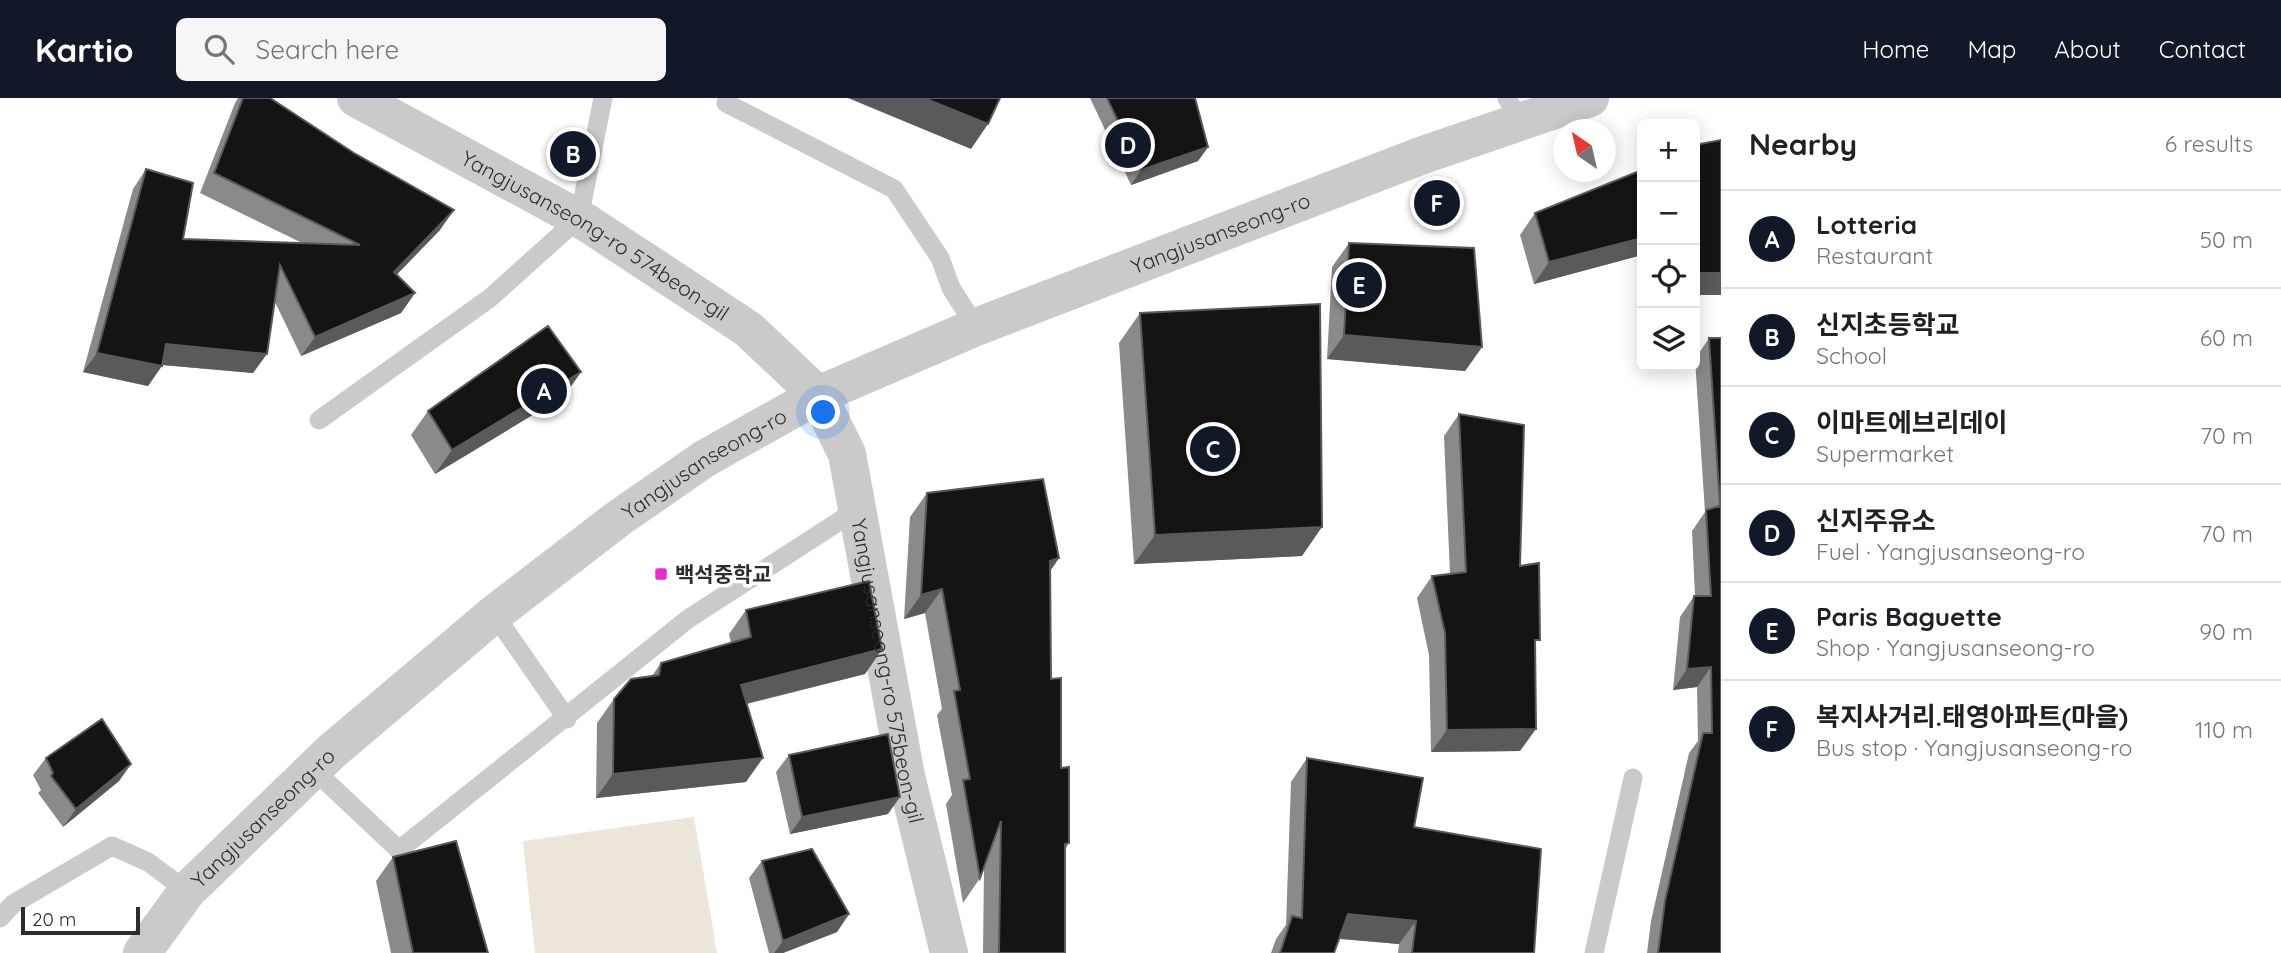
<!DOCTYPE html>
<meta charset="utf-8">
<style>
body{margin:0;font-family:Quicksand,"Noto Sans KR",sans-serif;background:#f6f6f6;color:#202124}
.controls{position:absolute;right:21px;top:21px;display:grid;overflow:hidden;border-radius:10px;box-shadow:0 4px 18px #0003}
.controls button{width:63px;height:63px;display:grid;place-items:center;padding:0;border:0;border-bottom:2px solid #e0e0e0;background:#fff;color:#202124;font:35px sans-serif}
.compass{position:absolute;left:1553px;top:21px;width:63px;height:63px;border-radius:50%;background:#fff;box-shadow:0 4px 18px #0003;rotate:326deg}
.scale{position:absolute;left:21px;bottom:18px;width:119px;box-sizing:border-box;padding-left:7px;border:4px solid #2d2d2d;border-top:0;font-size:19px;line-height:24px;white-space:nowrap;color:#2d2d2d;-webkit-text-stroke:5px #fff;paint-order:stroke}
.you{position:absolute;left:824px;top:315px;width:24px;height:24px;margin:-18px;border:5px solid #fff;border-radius:50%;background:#1a73e8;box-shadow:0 0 0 10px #1a73e833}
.badge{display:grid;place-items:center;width:46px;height:46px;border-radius:50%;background:#111827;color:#fff;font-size:23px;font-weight:700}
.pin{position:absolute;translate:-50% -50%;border:4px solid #fff;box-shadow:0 2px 7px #0006}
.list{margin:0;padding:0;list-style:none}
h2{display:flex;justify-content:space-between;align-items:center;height:91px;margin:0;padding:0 28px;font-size:30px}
h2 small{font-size:23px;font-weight:400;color:#757577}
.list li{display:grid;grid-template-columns:46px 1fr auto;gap:21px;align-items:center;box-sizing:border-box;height:98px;padding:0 28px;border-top:2px solid #e0e0e0}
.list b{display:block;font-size:26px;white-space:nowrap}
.list p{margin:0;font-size:23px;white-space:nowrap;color:#757577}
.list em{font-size:23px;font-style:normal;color:#757577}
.icon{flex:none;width:38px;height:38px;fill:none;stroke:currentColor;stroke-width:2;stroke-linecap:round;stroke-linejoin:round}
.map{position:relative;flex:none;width:1721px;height:855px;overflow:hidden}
header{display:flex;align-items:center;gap:42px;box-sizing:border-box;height:98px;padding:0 35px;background:#111827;color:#fff}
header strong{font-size:33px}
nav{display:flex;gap:38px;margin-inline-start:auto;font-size:24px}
.search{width:490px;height:63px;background:#f6f6f6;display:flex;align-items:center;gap:18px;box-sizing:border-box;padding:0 24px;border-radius:10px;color:#757577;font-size:26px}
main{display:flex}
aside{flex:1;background:#fff}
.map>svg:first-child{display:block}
</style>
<header>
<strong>Kartio</strong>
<div class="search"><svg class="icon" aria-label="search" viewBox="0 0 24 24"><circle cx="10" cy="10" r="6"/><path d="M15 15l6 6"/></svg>Search here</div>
<nav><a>Home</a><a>Map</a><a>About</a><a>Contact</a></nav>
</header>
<main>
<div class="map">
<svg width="1721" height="855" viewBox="0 0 1721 855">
<rect width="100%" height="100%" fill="#fff"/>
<path fill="#ebe5da" d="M 694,719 L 717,855 L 535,855 L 523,743 Z"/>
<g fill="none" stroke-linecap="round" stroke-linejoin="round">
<path stroke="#cacaca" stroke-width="19" d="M 1507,0 L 1520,23
M 726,5 L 894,91 L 940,160 L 951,190 L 976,229
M 319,322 L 490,200 L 579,120 L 603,0
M 494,516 L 567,621
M 313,671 L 399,752 L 688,521 L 858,411
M 0,820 L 13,806 L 112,748 L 148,764 L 187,793
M 1594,855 L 1633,680"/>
<path stroke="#cacaca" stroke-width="38" id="s1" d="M 356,0 L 587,125 L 748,231 L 818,297 L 847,356 L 906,678 L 949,855"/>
<path stroke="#cacaca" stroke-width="38" id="s2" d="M 142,855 L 187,793 L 332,653 L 494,516 L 619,420 L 704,361 L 818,297 L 976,229 L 1423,57 L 1590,0"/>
</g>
<path fill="#8a8a8a" d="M 238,0 L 270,0 L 440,132 L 396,177 L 415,195 L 401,215 L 301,258 L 275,204 L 253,275 L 162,267 L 148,288 L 83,274 L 133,91 L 146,71 L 183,141 L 302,145 L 200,95 L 235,5 Z
M 1090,0 L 1195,0 L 1208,49 L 1198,63 L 1131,87 Z
M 1642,72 L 1642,157 L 1534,186 L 1520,137 L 1535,115 Z
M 1349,145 L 1482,249 L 1465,273 L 1327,261 L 1332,169 Z
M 1140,215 L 1302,458 L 1134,466 L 1119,245 Z
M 1709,240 L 1721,240 L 1721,855 L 1647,855 L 1651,823 L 1689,655 L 1698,643 L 1697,589 L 1673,592 L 1680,519 L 1694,498 L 1695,498 L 1692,433 L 1705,414 L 1695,261 Z
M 581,274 L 564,298 L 435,376 L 411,337 L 428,313 Z
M 1459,316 L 1520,468 L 1535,549 L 1520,653 L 1431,654 L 1429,557 L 1417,500 L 1432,478 L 1450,476 L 1444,338 Z
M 927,395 L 1059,460 L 1050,473 L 1051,581 L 1069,745 L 1065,752 L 1065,855 L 983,855 L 984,770 L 980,780 L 963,805 L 946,706 L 952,697 L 937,617 L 942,611 L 925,515 L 904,521 L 910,419 Z
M 746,512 L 882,551 L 865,576 L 747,606 L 746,684 L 596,700 L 597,625 L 614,601 L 652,578 L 661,565 L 731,545 L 729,536 Z
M 789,657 L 888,716 L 790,736 L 776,674 Z
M 46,660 L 131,666 L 119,683 L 63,729 L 38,695 L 41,692 L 33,677 Z
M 1307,660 L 1414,729 L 1534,855 L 1398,855 L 1399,846 L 1340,841 L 1334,855 L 1271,855 L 1276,841 L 1286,827 L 1291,684 Z
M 393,759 L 488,855 L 391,855 L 376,783 Z
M 762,763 L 849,816 L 837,834 L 783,855 L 769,855 L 749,780 Z"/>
<path fill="#5a5a5a" d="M 848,0 L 924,0 L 988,26 L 971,51 Z
M 1208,49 L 1198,63 L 1131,87 L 1141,72 Z
M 454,112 L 440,132 L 380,194 L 394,174 Z
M 1642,140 L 1642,157 L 1534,186 L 1549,164 Z
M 1695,175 L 1721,175 L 1721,197 L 1695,197 Z
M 415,195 L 401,215 L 301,258 L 315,239 Z
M 1344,237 L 1482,249 L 1465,273 L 1327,261 Z
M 166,246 L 267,256 L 253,275 L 152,266 L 162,268 L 148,288 L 83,274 L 97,255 Z
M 581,274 L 564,298 L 435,376 L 452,352 Z
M 1322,429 L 1302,458 L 1134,466 L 1155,437 Z
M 1059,460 L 1042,485 L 1050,463 Z
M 942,491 L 925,515 L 904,521 L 921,497 Z
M 882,551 L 865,576 L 724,611 L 741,587 Z
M 1711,569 L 1697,589 L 1673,592 L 1687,571 Z
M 1536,631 L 1520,653 L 1431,654 L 1447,632 Z
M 763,660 L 746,684 L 596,700 L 613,676 Z
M 131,666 L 119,683 L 63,729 L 76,711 Z
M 900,699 L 888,716 L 790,736 L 802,719 Z
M 849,816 L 837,834 L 783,855 L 774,855 L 783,843 Z
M 1348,816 L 1416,823 L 1399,846 L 1332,840 Z"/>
<path fill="#141414" stroke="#5a5a5a" stroke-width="2" d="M 243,0 L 270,0 L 354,55 L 454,112 L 394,174 L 415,195 L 315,239 L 280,167 L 267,256 L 166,246 L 162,268 L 97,255 L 146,71 L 193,85 L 183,141 L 360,147 L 214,75 Z
M 924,0 L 1000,0 L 988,26 Z
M 1107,0 L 1195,0 L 1208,49 L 1141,72 Z
M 1721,42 L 1721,175 L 1695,175 L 1695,47 Z
M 1642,72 L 1642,140 L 1549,164 L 1535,115 Z
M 1349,145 L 1474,150 L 1482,249 L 1344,237 Z
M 1320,206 L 1322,429 L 1155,437 L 1140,215 Z
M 548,228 L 581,274 L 452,352 L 428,313 Z
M 1709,240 L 1721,240 L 1721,855 L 1658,855 L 1665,803 L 1703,635 L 1712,635 L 1711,569 L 1687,571 L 1694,498 L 1711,498 L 1706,412 L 1720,408 Z
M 1459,316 L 1524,327 L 1520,468 L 1539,465 L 1540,542 L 1535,542 L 1536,631 L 1447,632 L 1445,535 L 1432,478 L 1466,474 Z
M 1043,381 L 1059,460 L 1050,463 L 1051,581 L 1061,580 L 1061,670 L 1069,669 L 1069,745 L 1065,746 L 1065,855 L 999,855 L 1001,723 L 980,780 L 963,682 L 970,681 L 954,593 L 960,592 L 942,491 L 921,497 L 927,395 Z
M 869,483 L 882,551 L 741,587 L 763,660 L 613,676 L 614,601 L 631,581 L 659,577 L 661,565 L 751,539 L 746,512 Z
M 102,621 L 131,666 L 76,711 L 51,678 L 53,675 L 46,660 Z
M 888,636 L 900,699 L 802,719 L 789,657 Z
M 1307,660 L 1423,680 L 1414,729 L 1541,751 L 1534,855 L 1412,855 L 1416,823 L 1348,816 L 1334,855 L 1280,855 L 1292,818 L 1302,820 Z
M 456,743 L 488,855 L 413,855 L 393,759 Z
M 812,751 L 849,816 L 783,843 L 762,763 Z"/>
<rect fill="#e62ccd" stroke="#fff" stroke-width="2.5" x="654" y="469" width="14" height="14" rx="3.5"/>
<g text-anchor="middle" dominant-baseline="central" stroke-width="7" stroke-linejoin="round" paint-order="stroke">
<g font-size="21" fill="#2d2d2d" stroke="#fff">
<text stroke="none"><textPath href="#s2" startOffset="1316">Yangjusanseong-ro</textPath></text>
<text stroke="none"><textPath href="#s1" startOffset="276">Yangjusanseong-ro 574beon-gil</textPath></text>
<text stroke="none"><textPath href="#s2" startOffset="749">Yangjusanseong-ro</textPath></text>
<text stroke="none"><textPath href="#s1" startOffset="838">Yangjusanseong-ro 575beon-gil</textPath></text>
<text stroke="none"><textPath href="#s2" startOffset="182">Yangjusanseong-ro</textPath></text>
</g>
<g font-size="21" font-weight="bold" fill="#2d2d2d" stroke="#fff" text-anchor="start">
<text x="675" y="476">백석중학교</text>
</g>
</g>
</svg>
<div class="controls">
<button>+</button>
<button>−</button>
<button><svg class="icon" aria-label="locate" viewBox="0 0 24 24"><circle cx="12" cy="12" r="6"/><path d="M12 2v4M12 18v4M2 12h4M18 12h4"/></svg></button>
<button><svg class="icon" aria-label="layers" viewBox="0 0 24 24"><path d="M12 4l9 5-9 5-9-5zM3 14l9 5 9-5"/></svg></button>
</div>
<svg class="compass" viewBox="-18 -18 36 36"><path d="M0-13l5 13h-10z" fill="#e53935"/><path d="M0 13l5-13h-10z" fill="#757577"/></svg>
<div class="scale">20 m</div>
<div class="you"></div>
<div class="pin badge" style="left:544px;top:293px">A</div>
<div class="pin badge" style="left:573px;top:56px">B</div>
<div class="pin badge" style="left:1213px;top:351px">C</div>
<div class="pin badge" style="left:1128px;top:47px">D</div>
<div class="pin badge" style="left:1359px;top:187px">E</div>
<div class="pin badge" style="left:1437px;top:105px">F</div>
</div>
<aside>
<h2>Nearby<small>6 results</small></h2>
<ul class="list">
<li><span class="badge">A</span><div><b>Lotteria</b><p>Restaurant</p></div><em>50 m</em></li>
<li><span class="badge">B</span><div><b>신지초등학교</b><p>School</p></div><em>60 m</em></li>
<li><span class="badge">C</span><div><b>이마트에브리데이</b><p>Supermarket</p></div><em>70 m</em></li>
<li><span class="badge">D</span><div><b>신지주유소</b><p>Fuel · Yangjusanseong-ro</p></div><em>70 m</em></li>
<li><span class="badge">E</span><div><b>Paris Baguette</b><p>Shop · Yangjusanseong-ro</p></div><em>90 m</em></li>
<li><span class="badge">F</span><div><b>복지사거리.태영아파트(마을)</b><p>Bus stop · Yangjusanseong-ro</p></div><em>110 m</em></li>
</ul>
</aside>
</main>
